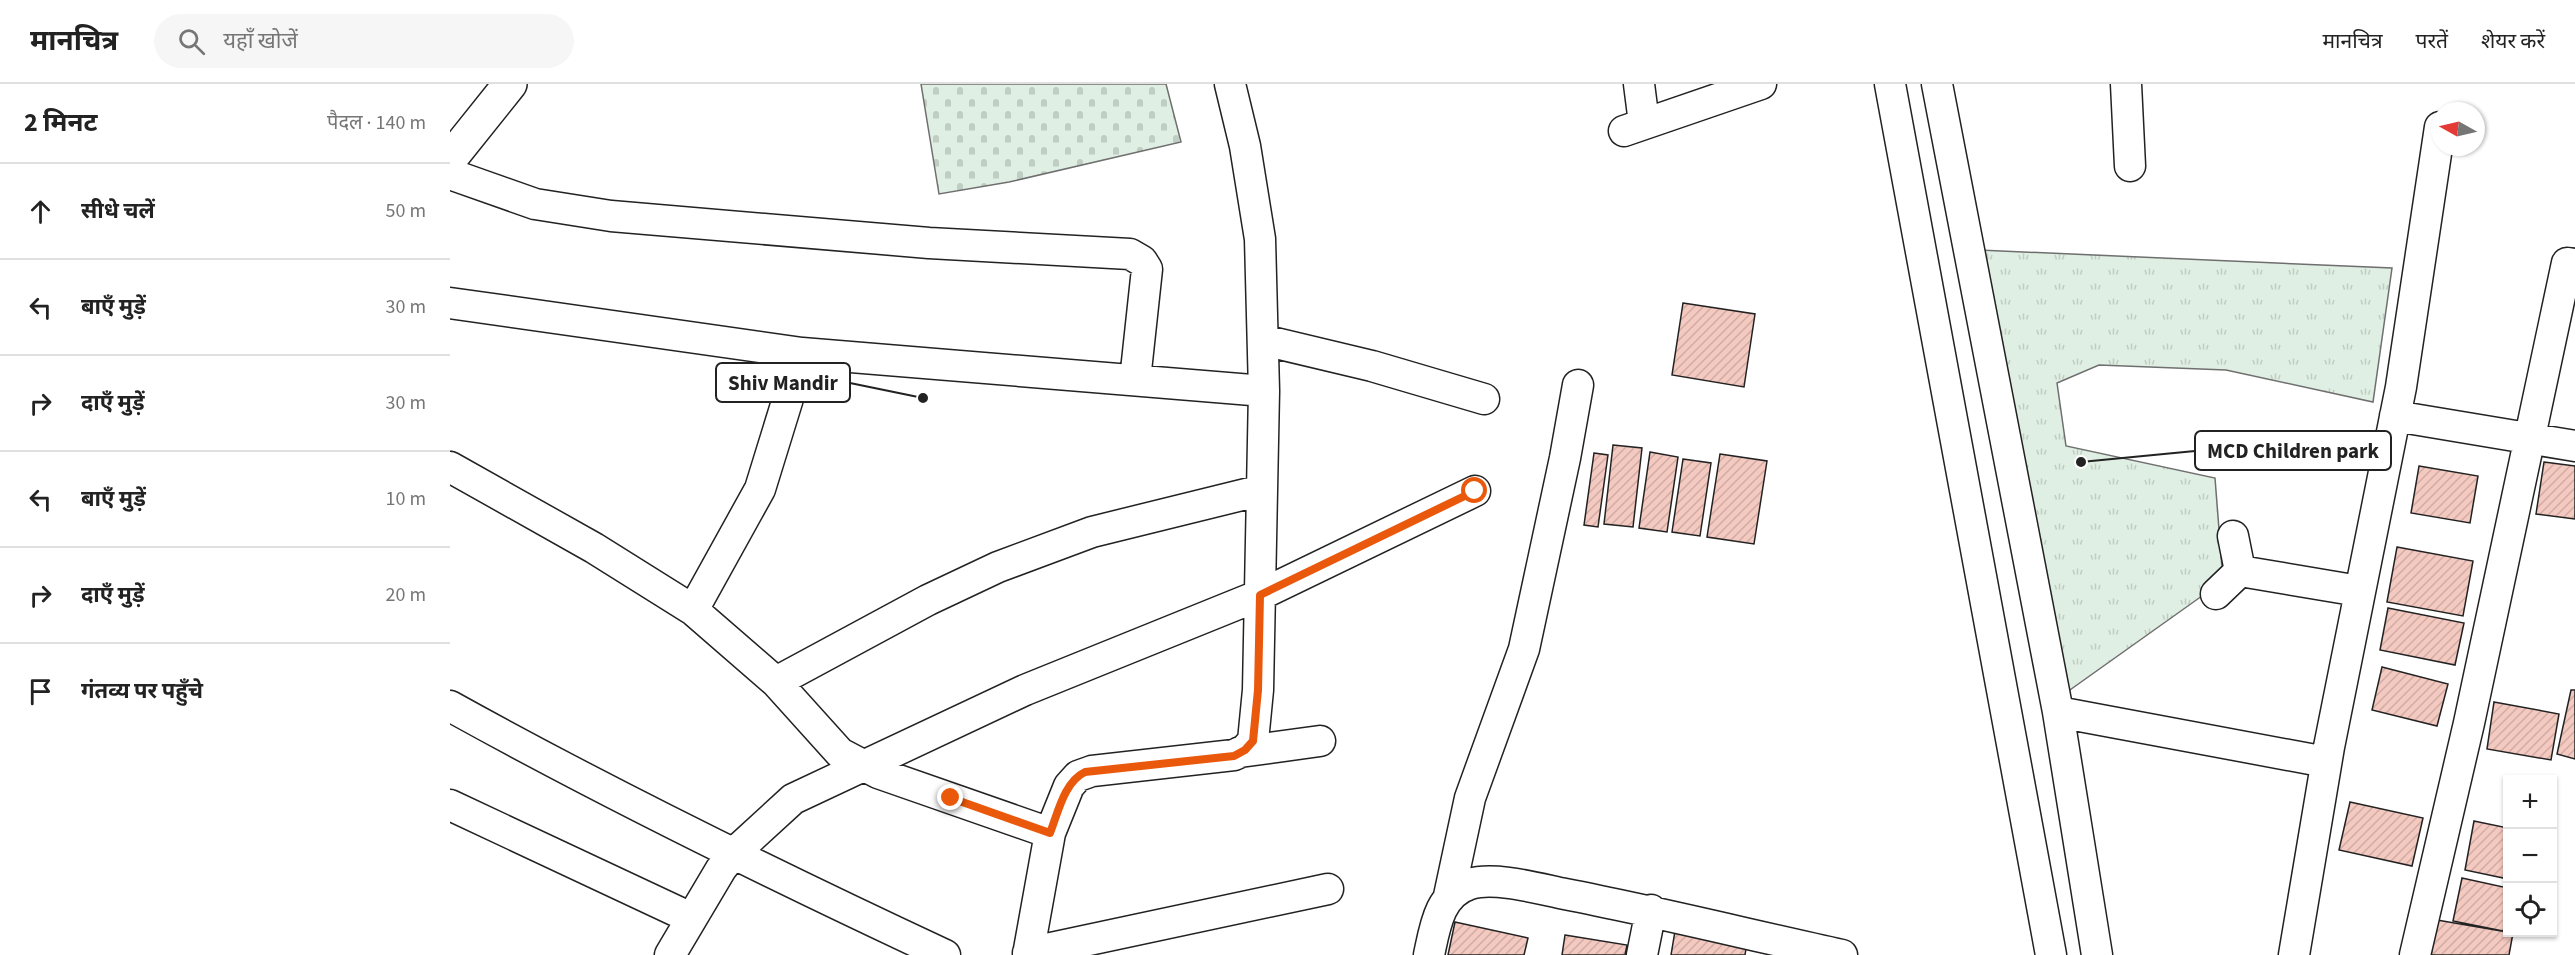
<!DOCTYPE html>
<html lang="hi">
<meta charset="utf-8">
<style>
body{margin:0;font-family:"Source Sans 3","Noto Sans Devanagari",sans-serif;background:#f6f6f6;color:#222}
.controls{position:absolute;right:18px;bottom:18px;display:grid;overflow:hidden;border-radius:0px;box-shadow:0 2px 4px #0004}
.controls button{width:54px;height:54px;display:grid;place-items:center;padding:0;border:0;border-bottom:2px solid #e0e0e0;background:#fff;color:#222;font:30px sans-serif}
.compass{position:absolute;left:1981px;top:18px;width:54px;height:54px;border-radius:50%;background:#fff;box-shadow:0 2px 4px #0004;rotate:278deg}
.stop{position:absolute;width:18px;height:18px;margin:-14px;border:4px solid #ea580c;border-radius:50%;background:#fff}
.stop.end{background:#ea580c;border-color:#fff;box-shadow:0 2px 6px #0008}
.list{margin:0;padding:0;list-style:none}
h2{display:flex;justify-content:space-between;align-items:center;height:78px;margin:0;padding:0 24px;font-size:26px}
h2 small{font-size:20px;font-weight:400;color:#767676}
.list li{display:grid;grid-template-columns:39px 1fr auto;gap:18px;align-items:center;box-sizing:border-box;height:96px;padding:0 24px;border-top:2px solid #e0e0e0}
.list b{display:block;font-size:22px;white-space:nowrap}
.list em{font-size:20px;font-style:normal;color:#767676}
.icon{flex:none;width:33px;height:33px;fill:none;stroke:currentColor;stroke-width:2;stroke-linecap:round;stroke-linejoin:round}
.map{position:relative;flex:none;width:2125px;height:871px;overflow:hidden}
header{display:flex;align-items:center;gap:36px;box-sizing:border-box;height:84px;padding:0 30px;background:#fff;border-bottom:2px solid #e0e0e0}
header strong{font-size:28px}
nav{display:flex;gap:33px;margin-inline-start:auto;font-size:21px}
.search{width:420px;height:54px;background:#f6f6f6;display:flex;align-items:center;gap:15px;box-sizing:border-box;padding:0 21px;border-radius:33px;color:#767676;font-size:22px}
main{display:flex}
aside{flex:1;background:#fff}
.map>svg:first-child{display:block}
</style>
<header>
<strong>मानचित्र</strong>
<div class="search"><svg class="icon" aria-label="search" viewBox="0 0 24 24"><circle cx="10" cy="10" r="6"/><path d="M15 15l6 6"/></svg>यहाँ खोजें</div>
<nav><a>मानचित्र</a><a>परतें</a><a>शेयर करें</a></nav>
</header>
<main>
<aside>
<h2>2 मिनट<small>पैदल · 140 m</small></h2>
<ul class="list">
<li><svg class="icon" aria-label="ahead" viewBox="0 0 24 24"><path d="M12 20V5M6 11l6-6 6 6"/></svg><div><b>सीधे चलें</b></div><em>50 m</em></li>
<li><svg class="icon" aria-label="left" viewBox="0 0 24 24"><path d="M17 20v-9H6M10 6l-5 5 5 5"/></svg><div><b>बाएँ मुड़ें</b></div><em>30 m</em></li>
<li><svg class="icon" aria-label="right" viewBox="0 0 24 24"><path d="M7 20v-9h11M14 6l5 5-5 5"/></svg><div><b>दाएँ मुड़ें</b></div><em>30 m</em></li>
<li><svg class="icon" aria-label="left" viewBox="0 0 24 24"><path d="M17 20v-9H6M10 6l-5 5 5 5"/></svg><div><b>बाएँ मुड़ें</b></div><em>10 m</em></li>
<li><svg class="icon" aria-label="right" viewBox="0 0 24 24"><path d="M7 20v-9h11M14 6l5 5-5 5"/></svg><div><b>दाएँ मुड़ें</b></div><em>20 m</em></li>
<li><svg class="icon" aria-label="arrive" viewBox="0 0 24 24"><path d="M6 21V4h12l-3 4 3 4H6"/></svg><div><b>गंतव्य पर पहुँचे</b></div></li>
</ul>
</aside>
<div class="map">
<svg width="2125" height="871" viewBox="0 0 2125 871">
<defs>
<pattern id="grass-tufts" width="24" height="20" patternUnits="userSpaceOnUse" patternTransform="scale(1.5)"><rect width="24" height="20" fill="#e0efe3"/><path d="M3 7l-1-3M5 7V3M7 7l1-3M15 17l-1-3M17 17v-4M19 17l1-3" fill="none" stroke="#c0cdc2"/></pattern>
<pattern id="cemetery-stones" width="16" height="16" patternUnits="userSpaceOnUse" patternTransform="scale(1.5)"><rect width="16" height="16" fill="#e0efe3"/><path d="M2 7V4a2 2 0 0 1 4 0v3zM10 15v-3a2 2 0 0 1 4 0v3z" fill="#c0cdc2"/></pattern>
<pattern id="building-hatch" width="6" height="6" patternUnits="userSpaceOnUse" patternTransform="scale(1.5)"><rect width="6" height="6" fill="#f3c9c0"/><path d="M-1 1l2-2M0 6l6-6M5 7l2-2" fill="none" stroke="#d0aca5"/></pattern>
</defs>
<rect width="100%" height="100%" fill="#fff"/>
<path fill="url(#grass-tufts)" stroke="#6f6f6f" stroke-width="1.5" d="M 1529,166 L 1942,184 L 1923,318 L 1776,286 L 1649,281 L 1607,299 L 1616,362 L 1765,394 L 1773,497 L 1617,608 Z"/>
<path fill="url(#cemetery-stones)" stroke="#6f6f6f" stroke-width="1.5" d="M 471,0 L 716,0 L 731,58 L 559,98 L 489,110 Z"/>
<path fill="url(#building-hatch)" stroke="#222" stroke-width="1.5" d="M 1233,219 L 1305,230 L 1294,303 L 1222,291 Z
M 1163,361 L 1192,364 L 1183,443 L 1154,440 Z
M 1200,368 L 1228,373 L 1217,448 L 1189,444 Z
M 1144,369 L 1158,371 L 1148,443 L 1134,441 Z
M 1270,370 L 1317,377 L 1304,460 L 1257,453 Z
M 1233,375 L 1261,379 L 1250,452 L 1222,448 Z
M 2094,378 L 2125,382 L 2125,435 L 2086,430 Z
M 1969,382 L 2028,392 L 2020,439 L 1961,429 Z
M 1947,463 L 2023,477 L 2013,532 L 1937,518 Z
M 1938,524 L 2014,539 L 2005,581 L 1930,566 Z
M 1932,583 L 1998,600 L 1987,642 L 1922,626 Z
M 2121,606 L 2125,606 L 2125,675 L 2107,670 Z
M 2044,618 L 2109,630 L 2101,676 L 2037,665 Z
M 1900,718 L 1973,734 L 1962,782 L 1889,766 Z
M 2024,737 L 2058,744 L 2058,795 L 2015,786 Z
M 2012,794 L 2058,804 L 2058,848 L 2003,837 Z
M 1987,836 L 2063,849 L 2059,871 L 1981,871 Z
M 1005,838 L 1078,854 L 1074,871 L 998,871 Z
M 1225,847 L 1297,858 L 1295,871 L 1221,871 Z
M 1115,851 L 1177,861 L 1175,871 L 1112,871 Z"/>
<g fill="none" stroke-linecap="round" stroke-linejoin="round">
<g stroke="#222" stroke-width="33">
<path id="street" d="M 1189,0 L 1194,39
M 1440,0 L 1601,871
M 1487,0 L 1608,628 L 1647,871
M 1676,0 L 1680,82
M 1174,47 L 1311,0
M 0,90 L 85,120 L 161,132 L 479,159 L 680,170 L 692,177 L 697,185 L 685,296
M 0,219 L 352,269 L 814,307
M 813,256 L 922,282 L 1034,315
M 1945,332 L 2125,362
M 0,383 L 144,464 L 243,526 L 326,598 L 390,669 L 428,689 L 600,749
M 1783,452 L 1790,487 L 1909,507
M 1766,510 L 1790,487
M 243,526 L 310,405 L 352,269
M 326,598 L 478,516 L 548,483 L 642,448 L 812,406
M 0,622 C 162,712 328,793 495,871
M 1608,628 L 1876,678
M 790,668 L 870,657
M 0,721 L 241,834
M 999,812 L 1020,714 L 1074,565 L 1115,374 L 1128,301
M 578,869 L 878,805
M 220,871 L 271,785 L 283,770 L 343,715 L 575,606 L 810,511 L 1025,407
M 578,871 L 600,749 L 619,702 L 628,692 L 642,687 L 784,671 L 795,666 L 803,657 L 808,606 L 814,307 L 810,155 L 795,62 L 780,0
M 979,871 C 985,843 989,810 1020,800 C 1044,792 1090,805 1115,810 C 1208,828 1300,851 1392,871
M 1192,871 L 1201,826
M 1844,871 L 1879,663 L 1951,303 L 1990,43
M 1965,871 L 2019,639 L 2117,179 L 2125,180"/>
</g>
<g stroke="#222" stroke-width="36">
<path id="secondary" d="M 0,75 L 60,0"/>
</g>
<use href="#street" stroke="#fff" stroke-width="30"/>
<use href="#secondary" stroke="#fff" stroke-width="33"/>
</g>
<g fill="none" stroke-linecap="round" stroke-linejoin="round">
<path stroke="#ea580c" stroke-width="8" d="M 501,714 L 600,749 C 608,729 614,698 635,688 L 784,672 L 795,666 L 803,657 L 808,606 L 810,511 L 1025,407"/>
</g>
<path fill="none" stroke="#222" stroke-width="2" d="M473 314L400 299M1631 378L1745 367"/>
<g fill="#222" stroke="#fff" stroke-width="2">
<circle cx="473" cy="314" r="6"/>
<circle cx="1631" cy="378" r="6"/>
</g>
<g fill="#fff" stroke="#222" stroke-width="2">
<rect x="266" y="279" width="134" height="39" rx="6"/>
<rect x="1745" y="347" width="196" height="39" rx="6"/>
</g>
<g font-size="21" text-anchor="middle" font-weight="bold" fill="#222">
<text x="333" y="306">Shiv Mandir</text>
<text x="1843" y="374">MCD Children park</text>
</g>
</svg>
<div class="controls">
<button>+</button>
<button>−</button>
<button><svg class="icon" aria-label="locate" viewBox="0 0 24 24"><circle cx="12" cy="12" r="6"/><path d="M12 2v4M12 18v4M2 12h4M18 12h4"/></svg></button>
</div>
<svg class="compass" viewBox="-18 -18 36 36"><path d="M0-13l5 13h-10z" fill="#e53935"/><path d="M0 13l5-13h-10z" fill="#767676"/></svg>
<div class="stop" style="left:1025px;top:407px"></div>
<div class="stop end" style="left:501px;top:714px"></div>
</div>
</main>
